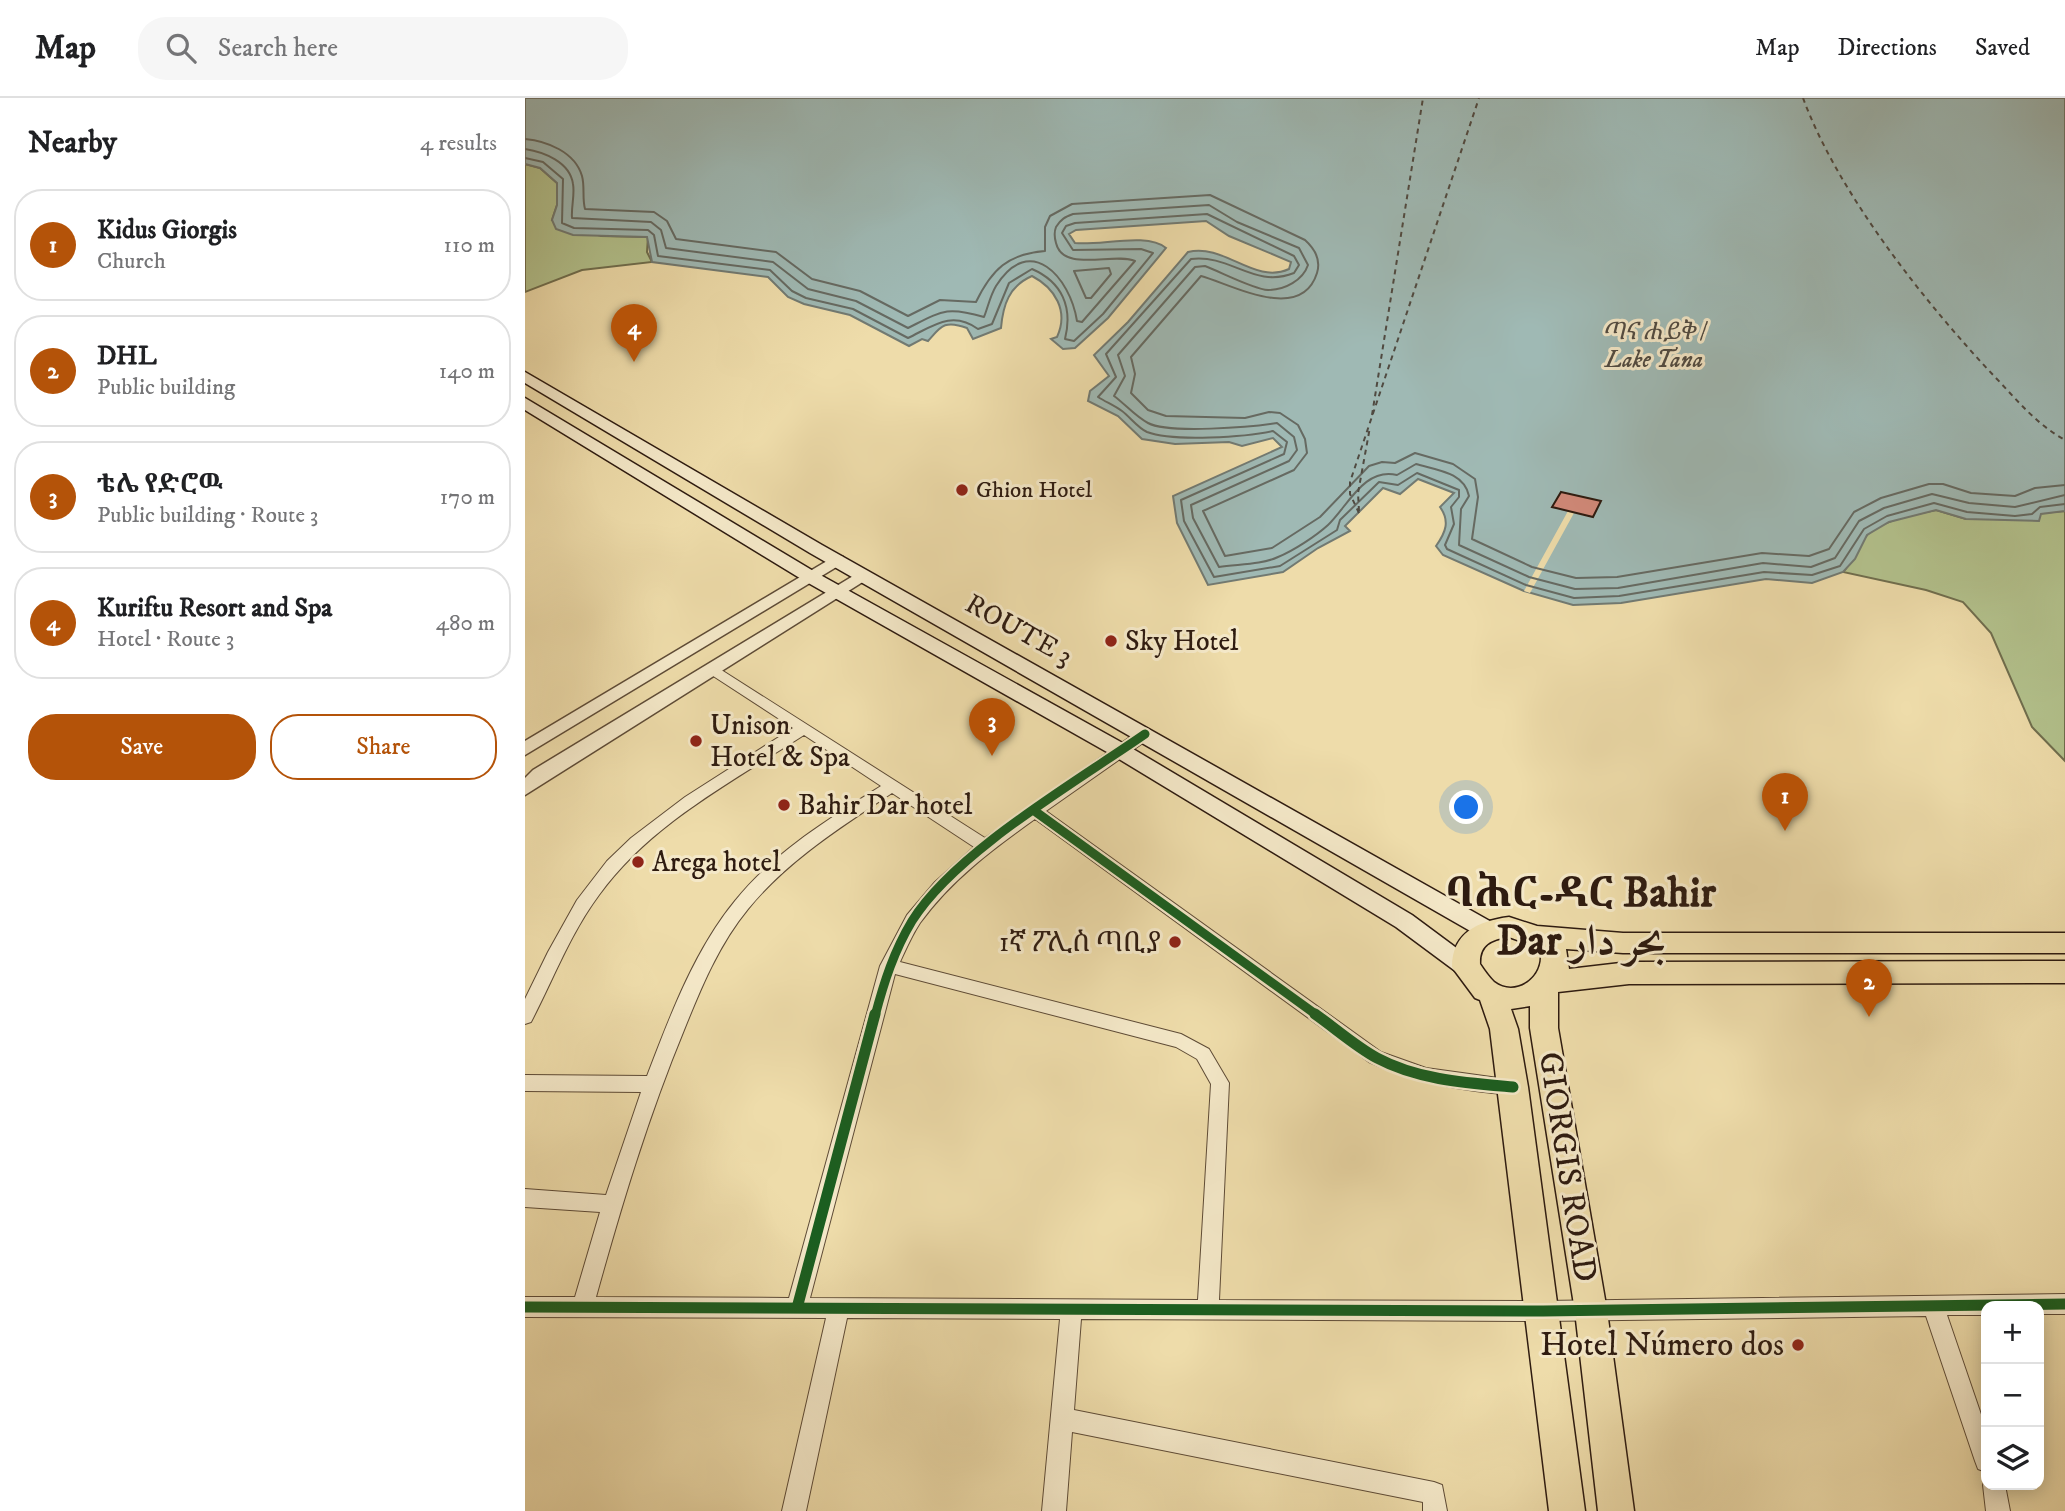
<!DOCTYPE html>
<meta charset="utf-8">
<style>
body{margin:0;font-family:"IM FELL DW Pica",Amiri,"Noto Serif Ethiopic",serif;background:#f6f6f6;color:#202124}
.controls{position:absolute;right:21px;bottom:21px;display:grid;overflow:hidden;border-radius:14px;box-shadow:0 4px 18px #0003}
.controls button{width:63px;height:63px;display:grid;place-items:center;padding:0;border:0;border-bottom:2px solid #e0e0e0;background:#fff;color:#202124;font:35px sans-serif}
.you{position:absolute;left:942px;top:710px;width:24px;height:24px;margin:-18px;border:5px solid #fff;border-radius:50%;background:#1a73e8;box-shadow:0 0 0 10px #1a73e833}
.badge{display:grid;place-items:center;width:46px;height:46px;border-radius:50%;background:#b45309;color:#fff;font-size:23px;font-weight:700}
.pin{position:absolute;translate:-50% -58px;filter:drop-shadow(0 2px 4px #0008)}
.pin::after{content:'';position:absolute;top:37px;width:24px;height:21px;background:inherit;clip-path:polygon(0 0,100% 0,50% 100%)}
.list{margin:0;padding:0;list-style:none}
h2{display:flex;justify-content:space-between;align-items:center;height:91px;margin:0;padding:0 28px;font-size:30px}
h2 small{font-size:23px;font-weight:400;color:#757577}
.list li{display:grid;grid-template-columns:46px 1fr auto;gap:21px;align-items:center;box-sizing:border-box;height:112px;margin:0 14px 14px;padding:0 14px;border:2px solid #e0e0e0;border-radius:28px}
.list b{display:block;font-size:26px;white-space:nowrap}
.list p{margin:0;font-size:23px;white-space:nowrap;color:#757577}
.list em{font-size:23px;font-style:normal;color:#757577}
.actions{display:flex;gap:14px;padding:21px 28px}
.actions a{flex:1;padding:16px 0;border:2px solid #b45309;border-radius:28px;text-align:center;font-size:24px;color:#b45309}
.actions .main{background:#b45309;color:#fff}
.icon{flex:none;width:38px;height:38px;fill:none;stroke:currentColor;stroke-width:2;stroke-linecap:round;stroke-linejoin:round}
.map{position:relative;flex:none;width:1540px;height:1413px;overflow:hidden}
header{display:flex;align-items:center;gap:42px;box-sizing:border-box;height:98px;padding:0 35px;background:#fff;border-bottom:2px solid #e0e0e0}
header strong{font-size:33px}
nav{display:flex;gap:38px;margin-inline-start:auto;font-size:24px}
.search{width:490px;height:63px;background:#f6f6f6;display:flex;align-items:center;gap:18px;box-sizing:border-box;padding:0 24px;border-radius:28px;color:#757577;font-size:26px}
main{display:flex}
aside{flex:1;background:#fff}
.map>svg:first-child{display:block}
</style>
<header>
<strong>Map</strong>
<div class="search"><svg class="icon" aria-label="search" viewBox="0 0 24 24"><circle cx="10" cy="10" r="6"/><path d="M15 15l6 6"/></svg>Search here</div>
<nav><a>Map</a><a>Directions</a><a>Saved</a></nav>
</header>
<main>
<aside>
<h2>Nearby<small>4 results</small></h2>
<ul class="list">
<li><span class="badge">1</span><div><b>Kidus Giorgis</b><p>Church</p></div><em>110 m</em></li>
<li><span class="badge">2</span><div><b>DHL</b><p>Public building</p></div><em>140 m</em></li>
<li><span class="badge">3</span><div><b>ቴሌ የድሮዉ</b><p>Public building · Route 3</p></div><em>170 m</em></li>
<li><span class="badge">4</span><div><b>Kuriftu Resort and Spa</b><p>Hotel · Route 3</p></div><em>480 m</em></li>
</ul>
<div class="actions"><a class="main">Save</a><a>Share</a></div>
</aside>
<div class="map">
<svg width="1540" height="1413" viewBox="0 0 1540 1413">
<rect width="100%" height="100%" fill="#eedcaa"/>
<filter id="stains"><feTurbulence type="fractalNoise" baseFrequency=".00286" numOctaves="4"/><feColorMatrix values="0 0 0 0 .2 0 0 0 0 .09 0 0 0 0 .02 0 0 0 .5 -.17"/></filter>
<radialGradient id="worn" r=".72"><stop offset=".6" stop-color="#630" stop-opacity="0"/><stop offset="1" stop-color="#630" stop-opacity=".3"/></radialGradient>
<path fill="#b3c28d" stroke="#706e4e" stroke-width="2" d="M 0,66 L 15,70 L 32,85 L 32,107 L 27,122 L 76,138 L 123,139 L 122,154 L 127,164 L 57,172 L 0,194 Z
M 1411,412 L 1441,421 L 1540,413 L 1540,663 L 1507,629 L 1466,535 L 1438,504 L 1401,492 L 1318,474 C 1329,463 1334,446 1342,437 C 1358,421 1390,417 1411,412 Z"/>
<path fill="#9fb9b4" stroke="#727a72" stroke-width="2" d="M 0,0 L 1540,0 L 1540,413 L 1516,416 L 1514,423 L 1441,421 L 1411,412 L 1364,424 L 1342,437 L 1330,461 L 1318,474 L 1287,485 L 1241,481 L 1096,505 L 1048,507 L 999,493 L 918,457 L 911,448 C 921,434 925,423 915,409 L 929,395 L 893,381 L 875,396 L 858,390 L 820,428 L 825,433 L 793,450 L 758,474 L 683,487 L 652,425 L 648,398 L 757,349 L 748,340 L 717,348 L 704,344 L 650,346 L 617,341 L 593,318 L 563,303 L 565,293 L 584,278 L 569,257 L 603,224 L 663,154 C 700,145 729,187 764,171 L 766,164 L 704,138 L 681,123 L 551,132 L 544,136 L 550,145 C 575,148 622,134 641,150 L 583,220 L 550,250 L 538,251 L 526,241 L 532,239 C 544,213 530,190 507,178 C 484,188 478,207 476,230 L 448,241 L 442,230 C 418,221 415,230 403,243 L 397,241 L 384,248 L 325,217 L 279,206 L 263,199 L 243,179 L 127,164 L 122,139 L 48,137 L 31,131 L 27,122 L 32,107 L 32,85 L 15,70 L 0,66 Z"/>
<path fill="#eedcaa" d="M 1036,394 L 1076,403 L 1068,419 L 1049,415 L 1005,495 L 999,493 L 1043,413 L 1027,409 Z"/>
<g fill="none" stroke-linecap="round" stroke-linejoin="round">
<path stroke="#666a62" stroke-width="2" d="M 0,41 C 22,43 50,54 57,78 C 60,89 57,100 60,111 L 129,114 L 142,123 L 151,141 L 251,154 L 287,181 L 335,193 L 383,218 L 415,202 L 451,204 C 467,171 483,156 520,153 L 520,129 L 525,118 L 547,106 L 685,97 L 780,142 C 790,151 796,162 792,175 C 776,226 706,186 676,178 L 606,259 L 610,276 L 606,295 L 623,312 L 641,318 L 720,320 L 744,314 L 755,315 L 773,327 L 780,341 L 782,355 L 769,372 L 678,413 L 700,458 L 747,450 L 795,419 L 844,368 L 857,364 L 870,365 L 890,355 L 928,366 L 950,381 L 953,399 L 947,441 L 1007,469 L 1051,480 L 1092,479 L 1237,455 L 1284,458 L 1304,451 L 1329,414 L 1356,400 L 1404,386 L 1418,386 L 1446,395 L 1490,398 L 1510,390 L 1540,387
M 0,51 C 19,54 45,64 48,86 C 50,97 46,109 47,120 L 126,124 L 136,132 L 141,150 L 248,164 L 283,191 L 331,203 L 383,230 C 417,213 421,208 459,219 C 463,209 465,198 471,188 C 505,134 545,179 552,223 L 557,224 L 610,163 C 589,154 538,175 531,145 C 529,138 529,134 531,129 C 536,121 540,119 548,116 L 684,107 L 712,124 L 774,150 L 783,167 C 778,182 760,192 743,192 C 728,191 696,174 680,168 L 670,169 L 593,257 L 600,278 L 589,298 C 600,306 611,319 623,325 C 643,336 728,329 752,325 L 769,339 L 772,352 L 764,363 L 666,407 L 668,420 L 694,469 C 712,466 736,467 753,459 C 768,453 791,438 803,427 C 823,408 839,369 872,377 L 891,366 C 911,372 939,374 944,398 L 936,411 L 934,447 L 1004,479 L 1050,491 L 1093,490 L 1238,465 L 1286,469 L 1310,460 L 1334,423 L 1359,410 L 1407,396 L 1444,405 L 1490,409 L 1540,397
M 0,60 L 18,64 L 38,81 L 37,125 L 49,130 L 123,132 L 129,137 L 133,158 L 245,172 L 267,193 L 281,200 L 328,211 L 383,240 C 408,228 427,212 453,231 L 467,226 L 484,185 L 507,171 C 537,184 548,209 540,241 L 549,243 L 578,216 L 628,155 L 616,151 L 548,152 L 537,135 L 541,128 L 550,125 L 682,116 L 769,158 L 774,167 L 769,175 C 729,191 706,156 666,161 L 581,256 L 591,279 L 573,299 C 581,304 590,308 597,313 C 605,319 613,330 622,334 C 648,344 721,339 748,333 L 762,344 L 759,356 L 656,402 L 659,423 L 689,479 L 755,468 L 812,432 L 815,422 L 854,384 L 873,387 L 892,375 L 934,392 L 934,399 L 926,409 L 929,426 L 920,447 L 922,451 L 1001,487 L 1049,500 L 1094,498 L 1239,474 L 1287,477 L 1315,468 L 1339,431 L 1362,418 L 1409,405 L 1442,414 L 1490,418 L 1507,416 L 1515,409 L 1540,406
M 584,170 L 586,176 L 566,200 L 561,200 L 549,173 Z"/>
<path stroke="#504a41" stroke-width="2" stroke-dasharray="5 4.5" stroke-linecap="butt" d="M 1278,0 C 1313,95 1400,205 1470,279 C 1492,302 1511,326 1540,342
M 847,317 L 898,0
M 834,413 L 833,395 L 845,329
M 834,415 L 825,396 L 825,384 L 954,0"/>
</g>
<path fill="#d18979" stroke="#2e1b10" stroke-width="2" d="M 1036,394 L 1076,403 L 1068,419 L 1027,409 Z"/>
<g fill="none" stroke-linecap="round" stroke-linejoin="round">
<g stroke="#5e4b36" stroke-width="2">
<path id="minor" d="M 187,566 L 460,740 L 615,632 L 625,632 L 628,636 L 625,640 L 521,713 L 856,954 L 901,970 L 995,983 L 997,989 L 995,995 L 988,997 C 937,993 890,985 844,964 L 510,721 C 468,751 426,782 395,825 C 387,837 381,851 375,864 L 656,936 L 684,951 L 704,985 L 694,1202 L 1018,1203 L 1540,1196 L 1540,1216 L 1514,1216 L 1514,1208 L 1461,1208 L 1461,1217 L 1422,1217 L 1461,1331 L 1461,1374 L 1453,1371 L 1450,1363 L 1401,1218 L 1018,1223 L 556,1221 L 549,1312 L 909,1384 L 917,1387 L 922,1413 L 898,1413 L 898,1404 L 547,1334 L 541,1413 L 517,1413 L 535,1221 L 322,1220 L 281,1413 L 257,1413 L 301,1220 L 0,1219 L 0,1199 L 50,1199 L 75,1114 L 0,1109 L 0,1091 L 81,1097 L 116,994 L 0,993 L 0,977 L 122,978 C 145,918 169,853 210,803 C 249,754 304,721 356,688 L 279,637 C 207,684 125,726 74,797 C 45,836 28,882 6,924 L 0,926 L 0,901 L 23,854 L 52,802 L 82,763 L 106,740 L 160,699 L 268,630 L 182,574 L 180,571 L 182,568 ZM 367,695 L 449,749 L 410,784 L 382,817 L 355,868 L 264,1200 L 71,1199 C 96,1109 123,1019 159,932 C 176,890 194,846 223,811 C 262,763 316,729 367,695 ZM 370,876 L 651,949 L 672,961 L 686,986 L 673,1202 L 285,1200 Z
M 1461,1379 L 1461,1387 L 1480,1387 L 1485,1413 L 1461,1413 L 1458,1387 Z"/>
</g>
<g stroke="#5e4b36" stroke-width="3">
<path id="tertiary" d="M 312,457 L 318,459 L 318,465 L 0,657 L 0,643 Z
M 338,472 L 346,477 L 344,480 L 0,697 L 0,680 L 8,672 Z"/>
</g>
<g stroke="#2e1b10" stroke-width="3">
<path id="secondary" d="M 0,274 L 297,447 L 970,826 L 973,832 L 970,838 L 962,841 L 954,838 L 285,455 L 0,285 Z
M 0,300 L 290,474 L 603,648 L 887,817 L 949,863 L 953,869 L 949,875 L 941,878 L 933,875 L 871,829 L 589,658 L 278,482 L 0,312 Z"/>
</g>
<g stroke="#2e1b10" stroke-width="3">
<path id="trunk" d="M 984,819 L 1012,828 L 1098,835 L 1540,835 L 1540,855 L 1098,855 L 1041,851 L 1044,871 L 1104,864 L 1540,863 L 1540,885 L 1104,886 L 1033,894 L 1033,930 L 1082,1213 L 1109,1413 L 1073,1413 L 1050,1213 L 1005,930 L 1005,908 L 986,911 L 993,931 L 1003,989 L 1060,1413 L 1024,1413 L 965,931 L 955,902 L 950,900 L 927,869 C 927,835 953,823 984,819 ZM 984,839 L 1006,847 L 1016,858 C 1017,881 990,900 969,884 C 964,879 959,872 955,866 C 954,847 966,841 984,839 Z"/>
</g>
<use href="#minor" fill="#f4e8c8" fill-rule="evenodd"/>
<use href="#tertiary" fill="#f4e8c8" fill-rule="evenodd"/>
<use href="#secondary" fill="#f4e8c8" fill-rule="evenodd"/>
<use href="#trunk" fill="#eedcaa" fill-rule="evenodd"/>
<g stroke="#f4e8c8" stroke-width="13">
<path id="cycleway-far1" d="M 511,714 L 793,918
M 350,918 C 359,884 369,853 387,823 C 430,754 551,684 620,636"/>
</g>
<g stroke="#f4e8c8" stroke-width="16">
<path id="cycleway" d="M 790,916 C 810,930 830,948 852,960 C 893,982 942,985 988,989
M 0,1209 L 1018,1213 L 1540,1206
M 272,1210 L 350,916"/>
</g>
<use href="#cycleway-far1" stroke="#1b5e20" stroke-width="9"/>
<use href="#cycleway" stroke="#1b5e20" stroke-width="11"/>
</g>
<g fill="#8f2418" stroke="#f4e8c8" stroke-width="2.5">
<circle cx="437" cy="392" r="7"/>
<circle cx="586" cy="543" r="7"/>
<circle cx="171" cy="643" r="7"/>
<circle cx="259" cy="707" r="7"/>
<circle cx="113" cy="764" r="7"/>
<circle cx="650" cy="844" r="7"/>
<circle cx="1273" cy="1247" r="7"/>
</g>
<g text-anchor="middle" dominant-baseline="central" stroke-width="6" stroke-linejoin="round" paint-order="stroke">
<g font-size="23" fill="#2e1b10" stroke="#f4e8c8" text-anchor="start">
<text x="451" y="392">Ghion Hotel</text>
</g>
<g font-size="24" font-style="italic" fill="#504a41" stroke="#f4e8c8">
<text x="1129" y="234">ጣና ሐይቅ /<tspan x="1129" dy="28">Lake Tana</tspan></text>
</g>
<g font-size="28" fill="#2e1b10" stroke="#f4e8c8">
<text transform="translate(494 532) rotate(29)">ROUTE 3</text>
</g>
<g font-size="28" fill="#2e1b10" stroke="#f4e8c8" text-anchor="start">
<text x="600" y="543">Sky Hotel</text>
<text x="185" y="627">Unison<tspan x="185" dy="32">Hotel &amp; Spa</tspan></text>
<text x="273" y="707">Bahir Dar hotel</text>
<text x="127" y="764">Arega hotel</text>
<text x="636" y="844" text-anchor="end">1ኛ ፖሊስ ጣቢያ</text>
</g>
<g font-size="33" fill="#2e1b10" stroke="#f4e8c8">
<text transform="translate(1042 1069) rotate(81)">GIORGIS ROAD</text>
</g>
<g font-size="33" fill="#2e1b10" stroke="#f4e8c8" text-anchor="end">
<text x="1259" y="1247">Hotel Número dos</text>
</g>
<g font-size="42" font-weight="bold" fill="#2e1b10" stroke="#f4e8c8">
<text x="1056" y="796">ባሕር-ዳር Bahir<tspan x="1056" dy="48">Dar بحر دار</tspan></text>
</g>
</g>
<rect width="100%" height="100%" filter="url(#stains)"/>
<rect width="100%" height="100%" fill="url(#worn)"/>
</svg>
<div class="controls">
<button>+</button>
<button>−</button>
<button><svg class="icon" aria-label="layers" viewBox="0 0 24 24"><path d="M12 4l9 5-9 5-9-5zM3 14l9 5 9-5"/></svg></button>
</div>
<div class="you"></div>
<div class="pin badge" style="left:1260px;top:733px">1</div>
<div class="pin badge" style="left:1344px;top:919px">2</div>
<div class="pin badge" style="left:467px;top:658px">3</div>
<div class="pin badge" style="left:109px;top:264px">4</div>
</div>
</main>
